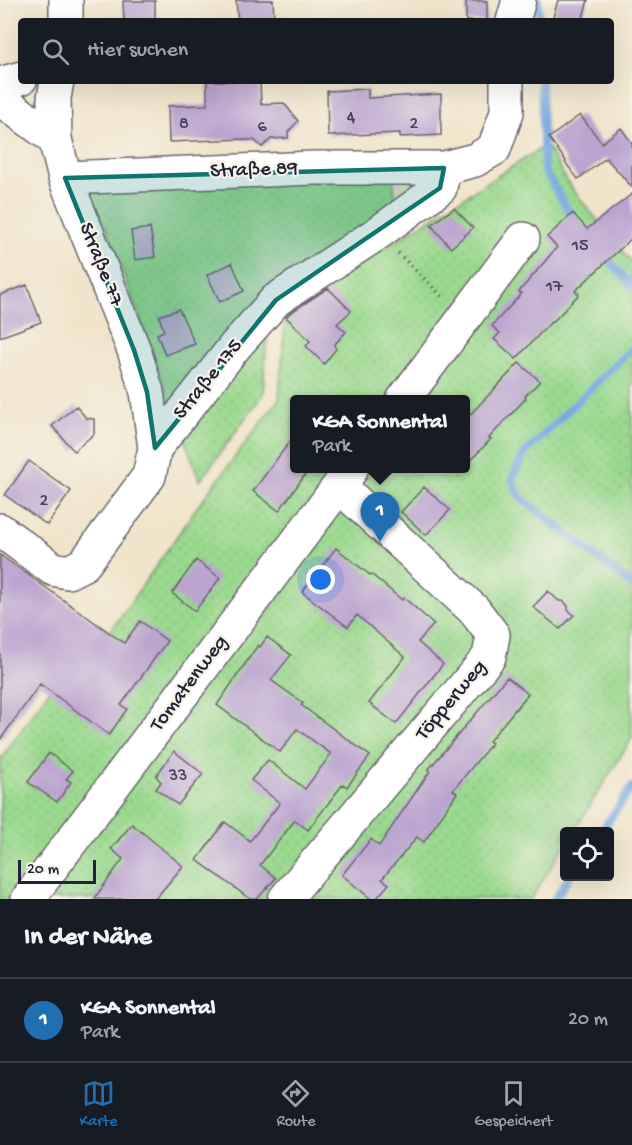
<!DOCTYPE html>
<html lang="de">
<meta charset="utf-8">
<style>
body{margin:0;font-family:"Gochi Hand",sans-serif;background:#20242c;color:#f1f3f6}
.controls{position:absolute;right:18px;bottom:18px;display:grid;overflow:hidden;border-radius:6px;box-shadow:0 6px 24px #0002}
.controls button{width:54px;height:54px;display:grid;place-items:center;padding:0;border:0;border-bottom:2px solid #363941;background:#171b24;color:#f1f3f6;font:30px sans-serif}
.scale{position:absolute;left:18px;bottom:15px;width:78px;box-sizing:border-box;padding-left:6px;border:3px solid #22223b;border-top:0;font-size:16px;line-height:21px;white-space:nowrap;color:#22223b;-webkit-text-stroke:4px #f7f3e8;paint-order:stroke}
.you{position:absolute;left:321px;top:580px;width:21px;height:21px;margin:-15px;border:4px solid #fff;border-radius:50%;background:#1a73e8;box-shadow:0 0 0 9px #1a73e833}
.badge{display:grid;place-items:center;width:39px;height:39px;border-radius:50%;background:#1f6fb2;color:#fff;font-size:20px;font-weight:700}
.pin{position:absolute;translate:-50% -50px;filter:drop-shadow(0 2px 3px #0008)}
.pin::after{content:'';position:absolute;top:32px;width:21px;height:18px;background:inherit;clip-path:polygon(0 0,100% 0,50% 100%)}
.popup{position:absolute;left:290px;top:395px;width:180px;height:78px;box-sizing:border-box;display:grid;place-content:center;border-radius:6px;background:#171b24;filter:drop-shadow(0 2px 4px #0005);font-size:20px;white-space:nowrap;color:#9ea1a6}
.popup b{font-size:22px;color:#f1f3f6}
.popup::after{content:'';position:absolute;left:50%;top:100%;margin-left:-12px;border:12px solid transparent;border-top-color:#171b24}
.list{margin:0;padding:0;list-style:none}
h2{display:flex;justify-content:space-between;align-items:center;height:78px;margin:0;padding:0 24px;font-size:26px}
h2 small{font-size:20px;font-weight:400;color:#9ea1a6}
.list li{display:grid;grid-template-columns:39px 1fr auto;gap:18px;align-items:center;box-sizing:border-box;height:84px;padding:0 24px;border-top:2px solid #363941}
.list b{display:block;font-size:22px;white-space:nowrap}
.list p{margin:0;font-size:20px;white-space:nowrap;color:#9ea1a6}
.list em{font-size:20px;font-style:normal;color:#9ea1a6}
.icon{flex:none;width:33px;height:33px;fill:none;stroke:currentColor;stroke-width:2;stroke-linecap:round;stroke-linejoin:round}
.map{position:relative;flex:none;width:632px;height:899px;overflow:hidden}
.search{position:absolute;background:#171b24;box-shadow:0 6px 24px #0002;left:18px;right:18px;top:18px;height:66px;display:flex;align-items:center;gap:15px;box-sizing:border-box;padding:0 21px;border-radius:6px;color:#9ea1a6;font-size:22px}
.sheet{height:162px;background:#171b24}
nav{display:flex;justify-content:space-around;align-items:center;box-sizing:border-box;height:84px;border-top:2px solid #363941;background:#171b24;font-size:16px;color:#9ea1a6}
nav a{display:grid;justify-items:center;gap:3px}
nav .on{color:#1f6fb2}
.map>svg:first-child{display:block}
</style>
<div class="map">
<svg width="632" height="899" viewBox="0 0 632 899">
<defs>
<pattern id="grass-dots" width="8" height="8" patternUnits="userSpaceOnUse" patternTransform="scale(1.5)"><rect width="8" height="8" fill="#9ad98e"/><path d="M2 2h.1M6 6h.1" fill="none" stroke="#84ba7b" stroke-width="1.8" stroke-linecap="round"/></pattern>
</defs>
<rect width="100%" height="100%" fill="#f7f3e8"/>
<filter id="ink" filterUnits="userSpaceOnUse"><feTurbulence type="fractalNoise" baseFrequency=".0167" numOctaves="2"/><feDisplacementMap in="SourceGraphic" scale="12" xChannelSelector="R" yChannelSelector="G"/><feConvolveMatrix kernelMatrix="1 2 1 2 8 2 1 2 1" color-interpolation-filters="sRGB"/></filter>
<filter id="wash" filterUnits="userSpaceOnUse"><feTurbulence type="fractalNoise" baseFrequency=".008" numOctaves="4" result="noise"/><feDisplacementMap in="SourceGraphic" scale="24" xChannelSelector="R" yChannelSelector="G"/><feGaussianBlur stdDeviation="1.35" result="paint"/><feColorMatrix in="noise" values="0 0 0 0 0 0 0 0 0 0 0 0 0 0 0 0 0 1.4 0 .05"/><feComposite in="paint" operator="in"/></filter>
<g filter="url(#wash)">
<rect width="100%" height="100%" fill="#f1e4ca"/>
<path fill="url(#grass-dots)" stroke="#5e7e64" stroke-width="1.5" fill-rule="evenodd" d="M 546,145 L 570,186 L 632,263 L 632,738 L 574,831 L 564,832 L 564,846 L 531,899 L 0,899 L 0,760 L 97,623 L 110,632 L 198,506 L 279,399 L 286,311 ZM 294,400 L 466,400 L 466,468 L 294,468 Z
M 393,178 L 397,211 L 269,303 L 263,394 L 200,481 L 105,224 L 79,187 Z"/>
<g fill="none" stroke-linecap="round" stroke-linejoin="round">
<path stroke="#73a6df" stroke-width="8" d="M 538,0 L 539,21
M 541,81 L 544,170 L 576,223
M 602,253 L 632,286
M 632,348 L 524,454 L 512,479 L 519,496 L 632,585
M 601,832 L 632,787
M 555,899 L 570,876"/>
</g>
<g id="blocks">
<path fill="#bca4d0" d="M 236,0 L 273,0 L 274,21 L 238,21 Z
M 558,0 L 588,0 L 582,21 L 552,21 Z
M 123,1 L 155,1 L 155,21 L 124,21 Z
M 466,1 L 487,1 L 487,21 L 466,21 Z
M 207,81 L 260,81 L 261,104 L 284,103 L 298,121 L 288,132 L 288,138 L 271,139 L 262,147 L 254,140 L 243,140 L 243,139 L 169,142 L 168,106 L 207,105 Z
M 368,89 L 368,98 L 441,94 L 441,135 L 400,137 L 400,133 L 328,136 L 327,91 Z
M 580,115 L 602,143 L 621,128 L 632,143 L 632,187 L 606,158 L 578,179 L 565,162 L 566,161 L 549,138 Z
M 632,194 L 632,238 L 575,291 L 579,294 L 553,322 L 552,321 L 516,359 L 494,339 L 500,333 L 492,326 L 522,293 L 519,292 L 557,247 L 547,237 L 573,213 L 587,229 Z
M 454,208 L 473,228 L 451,248 L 431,225 Z
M 150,228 L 155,257 L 135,260 L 131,231 Z
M 232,263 L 244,291 L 220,302 L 207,275 Z
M 27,285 L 41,322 L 0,337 L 0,295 Z
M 328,288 L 351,311 L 337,324 L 346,332 L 334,345 L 336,349 L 324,364 L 306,346 L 310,341 L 286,317 L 290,313 Z
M 179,309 L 195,344 L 165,355 L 157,334 L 164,331 L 159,316 Z
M 519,363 L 540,381 L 525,396 L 526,398 L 489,438 L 491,439 L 465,466 L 465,420 Z
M 76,406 L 86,418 L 94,419 L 94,434 L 74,451 L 52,426 Z
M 294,436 L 294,468 L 297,468 L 305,475 L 279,511 L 253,491 Z
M 29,461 L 71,491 L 47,525 L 5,495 Z
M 424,487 L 450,510 L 426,535 L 401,512 Z
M 336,548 L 370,575 L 371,574 L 402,600 L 404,598 L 434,624 L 418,642 L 443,664 L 396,724 L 369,703 L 405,657 L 357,615 L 348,627 L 302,592 Z
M 0,555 L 124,643 L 140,621 L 167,641 L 121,705 L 127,709 L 109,735 L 40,684 L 0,740 Z
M 196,560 L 220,578 L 195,611 L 172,593 Z
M 548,591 L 559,601 L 563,601 L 568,606 L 568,610 L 574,615 L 560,629 L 533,607 Z
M 267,637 L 291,655 L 271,680 L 303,703 L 301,705 L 370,756 L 347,787 L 343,784 L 308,830 L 295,820 L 260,865 L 276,878 L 257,899 L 250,899 L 197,860 L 225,822 L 250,841 L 280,803 L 251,780 L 268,760 L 305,789 L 331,754 L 297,729 L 280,752 L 217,705 L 258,645 L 260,647 Z
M 507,677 L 528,694 L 489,741 L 492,743 L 453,790 L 457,793 L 424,842 L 417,837 L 382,879 L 389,884 L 376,899 L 371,899 L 342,875 L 371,839 L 379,846 L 430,771 L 428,770 Z
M 174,751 L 203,774 L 178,805 L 156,789 L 161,782 L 156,776 Z
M 49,753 L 73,771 L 66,779 L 71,782 L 57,802 L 28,782 Z
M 132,824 L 183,866 L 155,899 L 94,899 L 123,859 L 111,849 Z"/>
</g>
</g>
<g filter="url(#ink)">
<use href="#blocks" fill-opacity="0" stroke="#6a666d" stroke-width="1.5"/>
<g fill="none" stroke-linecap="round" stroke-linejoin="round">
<g stroke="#6a666d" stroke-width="36">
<path id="minor" d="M 66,21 L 66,0
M 513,21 L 519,0
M 57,81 L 54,98 L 55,139 L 65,178 L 134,350 L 147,392 L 155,448
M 0,84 L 21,78
M 0,99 L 55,139
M 65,178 L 314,168 L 444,168 L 475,160 L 494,149 L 507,112 L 507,81
M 403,400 L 523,239
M 0,530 L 53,569 L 68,572 L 84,564 L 149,476 L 155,448 L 236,345 L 276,300 L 378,233 L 440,188 L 444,168
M 28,899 L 351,470
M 285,899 L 489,657 L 493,635 L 474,610 L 339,486"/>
</g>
<path stroke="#6a666d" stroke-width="4" stroke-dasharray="1.5 4.5" stroke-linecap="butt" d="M 398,253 L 444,298"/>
<use href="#minor" stroke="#fff" stroke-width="33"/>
</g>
</g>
<path fill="#0f766e" fill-opacity="0.2" stroke="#0f766e" stroke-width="4.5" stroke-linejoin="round" d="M 444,168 L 440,188 L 276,300 L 155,448 L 147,392 L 134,350 L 65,178 Z"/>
<g text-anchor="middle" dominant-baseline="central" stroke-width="4.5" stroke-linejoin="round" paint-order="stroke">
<g font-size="18" fill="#484260">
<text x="351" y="118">4</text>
<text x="184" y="124">8</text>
<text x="414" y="124">2</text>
<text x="262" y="127">6</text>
<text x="580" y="246">15</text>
<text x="554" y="287">17</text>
<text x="44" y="501">2</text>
<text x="178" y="776">33</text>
</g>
<g font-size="21" fill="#22223b" stroke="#f7f3e8">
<text transform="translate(254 171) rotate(-2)">Straße 89</text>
<text transform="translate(100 265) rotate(68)">Straße 77</text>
<text transform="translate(209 380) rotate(-51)">Straße 175</text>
<text transform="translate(190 684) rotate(-53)">Tomatenweg</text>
<text transform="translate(452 701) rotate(-50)">Töpperweg</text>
</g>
</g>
</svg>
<div class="controls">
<button><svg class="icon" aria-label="locate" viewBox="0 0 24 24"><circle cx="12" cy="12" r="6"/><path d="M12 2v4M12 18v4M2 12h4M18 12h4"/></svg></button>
</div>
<div class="scale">20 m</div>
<div class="you"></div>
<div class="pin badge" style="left:380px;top:542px">1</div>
<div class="popup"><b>KGA Sonnental</b>Park</div>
<div class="search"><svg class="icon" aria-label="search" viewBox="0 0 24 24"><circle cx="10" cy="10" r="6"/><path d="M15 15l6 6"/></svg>Hier suchen</div>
</div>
<section class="sheet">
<h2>In der Nähe<small></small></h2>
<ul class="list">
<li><span class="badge">1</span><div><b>KGA Sonnental</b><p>Park</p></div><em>20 m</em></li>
</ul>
</section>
<nav>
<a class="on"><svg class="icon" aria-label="map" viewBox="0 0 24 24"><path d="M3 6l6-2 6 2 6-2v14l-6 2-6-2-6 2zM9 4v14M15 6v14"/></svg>Karte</a>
<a><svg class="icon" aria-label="directions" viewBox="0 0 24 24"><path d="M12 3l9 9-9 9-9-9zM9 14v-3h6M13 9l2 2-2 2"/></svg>Route</a>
<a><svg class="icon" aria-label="saved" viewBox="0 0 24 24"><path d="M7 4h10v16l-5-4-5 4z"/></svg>Gespeichert</a>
</nav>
